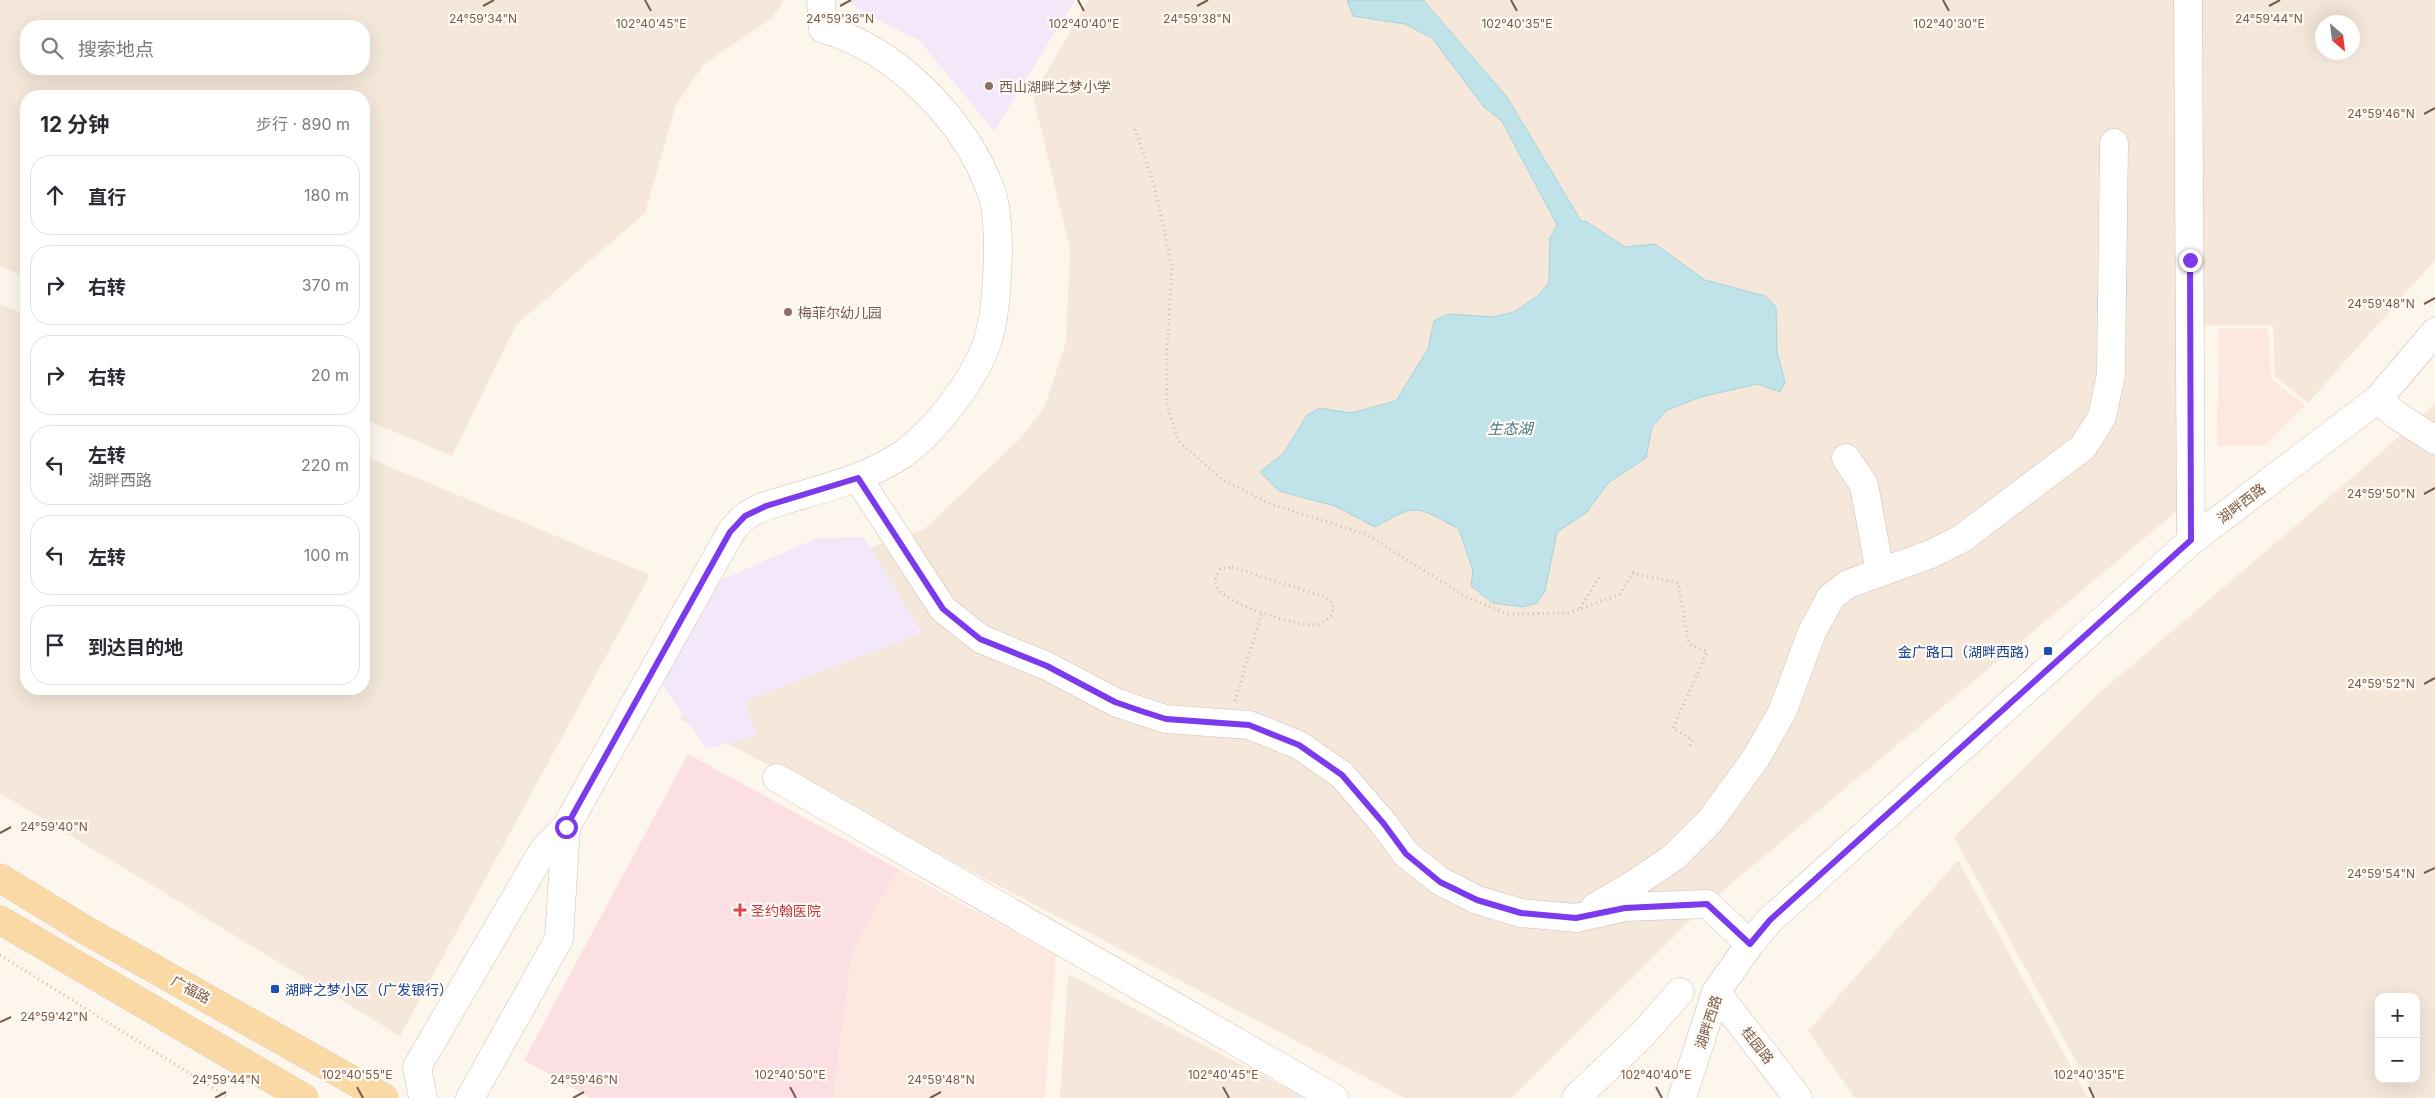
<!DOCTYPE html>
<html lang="zh">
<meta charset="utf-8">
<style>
body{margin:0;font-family:Inter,"Noto Sans SC",sans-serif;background:#f7f7f7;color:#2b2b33}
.controls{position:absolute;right:15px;bottom:15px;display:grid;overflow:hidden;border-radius:10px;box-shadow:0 5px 20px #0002}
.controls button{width:45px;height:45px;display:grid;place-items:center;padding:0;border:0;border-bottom:1px solid #e1e1e2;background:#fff;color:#2b2b33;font:25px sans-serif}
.compass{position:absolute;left:2315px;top:15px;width:45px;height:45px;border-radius:50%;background:#fff;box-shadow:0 5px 20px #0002;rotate:152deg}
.stop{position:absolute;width:15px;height:15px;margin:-11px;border:4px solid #7c3aed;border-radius:50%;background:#fff}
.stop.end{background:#7c3aed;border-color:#fff;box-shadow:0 1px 5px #0008}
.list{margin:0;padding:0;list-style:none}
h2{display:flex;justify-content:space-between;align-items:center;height:65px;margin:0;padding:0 20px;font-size:21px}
h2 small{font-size:16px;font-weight:400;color:#7c7c81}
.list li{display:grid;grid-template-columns:32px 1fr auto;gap:15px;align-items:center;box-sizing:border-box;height:80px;margin:0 10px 10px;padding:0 10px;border:1px solid #e1e1e2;border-radius:20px}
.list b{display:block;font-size:19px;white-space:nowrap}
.list p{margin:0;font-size:16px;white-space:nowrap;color:#7c7c81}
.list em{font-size:16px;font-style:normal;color:#7c7c81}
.icon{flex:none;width:28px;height:28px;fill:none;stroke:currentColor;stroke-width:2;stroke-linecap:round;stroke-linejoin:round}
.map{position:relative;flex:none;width:2435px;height:1098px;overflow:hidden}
.search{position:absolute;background:#fff;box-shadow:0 5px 20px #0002;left:20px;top:20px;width:350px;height:55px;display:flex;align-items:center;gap:12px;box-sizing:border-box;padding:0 18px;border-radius:20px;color:#7c7c81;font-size:19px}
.panel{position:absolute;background:#fff;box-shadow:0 5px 20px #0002;left:20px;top:90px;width:350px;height:605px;border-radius:20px}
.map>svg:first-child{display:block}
</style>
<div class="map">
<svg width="2435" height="1098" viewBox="0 0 2435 1098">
<rect width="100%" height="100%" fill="#fdf6ec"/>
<path fill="#f5e8da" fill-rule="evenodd" d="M 0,0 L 784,0 L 772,18 L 704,64 L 676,105 L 645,213 L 516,325 L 452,456 L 364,419 L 364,96 L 26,96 L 26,277 L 0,266 ZM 26,26 L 364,26 L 364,69 L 26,69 Z
M 1088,0 L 2180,0 L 2177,511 L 1707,904 L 1512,1098 L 1405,1098 L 680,719 L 735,592 L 923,530 L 1022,437 L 1045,406 L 1066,342 L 1070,249 L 1033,96 Z
M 2199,0 L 2435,0 L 2435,260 L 2308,403 L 2275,377 L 2273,325 L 2198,325 ZM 2322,22 L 2352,22 L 2352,52 L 2322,52 Z
M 0,304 L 26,315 L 26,689 L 364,689 L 364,456 L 650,575 L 400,1036 L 0,793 Z
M 2435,403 L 2435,1098 L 2096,1098 L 1954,837 L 2097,695 L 2382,452 ZM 2379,997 L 2416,997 L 2416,1079 L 2379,1079 Z
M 1958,860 L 2088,1098 L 1855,1098 L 1808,1031 Z
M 1068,974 L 1305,1098 L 1060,1098 Z"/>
<path fill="#fde8e0" d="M 2219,328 L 2268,328 L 2271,379 L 2305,405 L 2265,445 L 2217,446 Z
M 898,869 L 1056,955 L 1045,1098 L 833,1098 L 852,951 Z"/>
<path fill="#f3e8fa" d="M 848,0 L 1075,0 L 994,131 L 919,40 L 864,13 Z
M 864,537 L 922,633 L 745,701 L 757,736 L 706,749 L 662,684 L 721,580 L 817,538 Z"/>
<path fill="#fbdfe3" d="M 688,754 L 898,869 L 852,951 L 833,1098 L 591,1098 L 524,1060 Z"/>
<path fill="#bfe3e8" stroke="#a5d3da" d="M 1347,0 L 1423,0 L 1507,97 L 1581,221 L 1587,222 L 1625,247 L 1655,244 L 1705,280 L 1765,296 L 1776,307 L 1777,352 L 1785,382 L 1780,392 L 1757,384 L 1701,397 L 1667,410 L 1652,427 L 1646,458 L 1609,482 L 1587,512 L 1557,532 L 1545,591 L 1537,603 L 1523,607 L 1493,603 L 1471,586 L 1473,571 L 1459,529 C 1415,506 1419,502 1375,527 L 1335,506 L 1279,491 L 1260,472 L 1283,454 L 1307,415 L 1320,408 L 1351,413 L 1396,401 L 1428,349 L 1434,321 L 1448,314 L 1493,317 L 1514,312 L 1539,295 L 1549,283 L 1550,238 L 1557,225 L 1502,121 L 1484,107 L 1432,38 L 1405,24 L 1353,16 Z"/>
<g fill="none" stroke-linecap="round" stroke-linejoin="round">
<g stroke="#d1beb0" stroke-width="29">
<path id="minor" d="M 2188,0 L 2191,541
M 2378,399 L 2396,415 L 2435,440
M 1846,458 L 1864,485 L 1880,572
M 858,478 L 943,609 L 981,639 L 1047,666 L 1115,702 L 1141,711 L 1166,719 L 1249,725 L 1299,745 L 1342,775 L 1384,824 L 1406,854 L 1440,881 L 1477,900 L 1521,913 L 1576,918 L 1625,907 L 1707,904 L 1750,944
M 777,778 L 1334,1098
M 1595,907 L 1631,886 L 1674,857 L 1710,821 L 1756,758 L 1783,710 L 1812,632 L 1831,597 L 1848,584 L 1931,554 L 1961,539 L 2083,447 L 2102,417 L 2111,375 L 2114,143
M 1716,992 L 1798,1098
M 423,1098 L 417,1067 L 544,849 L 566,827 L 731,532 C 735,527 740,520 746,516 C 760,506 779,502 795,497 C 832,486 871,476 903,454 C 935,431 976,378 988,340 C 996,312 997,283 998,254 C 998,237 997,207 991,191 C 965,120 896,49 823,29 L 821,0
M 470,1098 L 559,939 L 566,827
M 1576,1098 L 1642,1035 L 1680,992
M 1682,1098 L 1716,992 L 1750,944 L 1770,920 L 2191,541 L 2378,399 L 2435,332"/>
</g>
<g stroke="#dad1cd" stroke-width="29">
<path id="major" d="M 0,878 L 87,931 L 384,1098
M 0,920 L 304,1098"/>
</g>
<path stroke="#d9b8a5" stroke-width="3" stroke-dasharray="1 4" stroke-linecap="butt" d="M 1135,129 L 1155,188 L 1172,268 L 1167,349 L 1167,405 L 1178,441 L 1223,480 L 1270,504 L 1366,534 L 1468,598 L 1508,614 L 1569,613 L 1620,594 L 1633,573 L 1678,583 L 1689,644 L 1707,652 L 1673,728 L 1693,740 L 1689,748
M 1232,567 L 1325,597 L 1333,604 L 1332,615 C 1326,620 1320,625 1312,625 C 1295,625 1228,604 1219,590 C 1217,587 1216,583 1215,579 L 1220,569 Z
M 1580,608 L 1599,577
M 1235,701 L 1262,612
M 0,955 L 229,1098"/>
<use href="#minor" stroke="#fff" stroke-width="28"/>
<use href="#major" stroke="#fbd9a5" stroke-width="28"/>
</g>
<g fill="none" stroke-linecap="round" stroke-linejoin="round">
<path stroke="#7c3aed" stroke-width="6" d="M 566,827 L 730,532 L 745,516 L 766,506 L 858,478 L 943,609 L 980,639 L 1047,666 L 1115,702 L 1141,711 L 1166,719 L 1249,725 L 1299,745 L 1342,775 L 1384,824 L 1406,854 L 1440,882 L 1477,900 L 1521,913 L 1576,918 L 1625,908 L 1707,904 L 1750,944 L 1770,920 L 2191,540 L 2190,260"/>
</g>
<path fill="none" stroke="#7a5c4d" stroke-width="2" d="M 645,0 L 651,11M 1078,0 L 1084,11M 1511,0 L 1517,11M 1943,0 L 1949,11M 483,6 L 494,0M 840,6 L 851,0M 1197,6 L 1208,0M 2269,6 L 2280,0M 2424,114 L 2435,108M 2424,304 L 2435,298M 2424,494 L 2435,488M 2424,684 L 2435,678M 0,833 L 11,827M 2424,873 L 2435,868M 0,1022 L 11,1017M 357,1087 L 363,1098M 790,1087 L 796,1098M 1223,1087 L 1229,1098M 1656,1087 L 1662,1098M 2089,1087 L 2094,1098M 215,1098 L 226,1092M 573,1098 L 584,1092M 930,1098 L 941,1092"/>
<g fill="#8d6e63" stroke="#fffaf3" stroke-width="2">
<circle cx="989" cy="86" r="5"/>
<circle cx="788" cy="312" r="5"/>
</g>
<g fill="#1a4fb4" stroke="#fffaf3" stroke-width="2">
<rect x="2043" y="646" width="10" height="10" rx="2.5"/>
<rect x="270" y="984" width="10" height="10" rx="2.5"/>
</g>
<path fill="#e0444e" stroke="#fffaf3" stroke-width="2" d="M737.5 902.5h5v5h5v5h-5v5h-5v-5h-5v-5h5z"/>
<g text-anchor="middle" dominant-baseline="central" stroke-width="4.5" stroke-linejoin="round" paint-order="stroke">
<g font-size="14" fill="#785e54" stroke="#fffaf3" text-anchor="start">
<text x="999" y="86">西山湖畔之梦小学</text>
<text x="798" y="312">梅菲尔幼儿园</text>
</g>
<g font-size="14" fill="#7a5c4d" stroke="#fffaf3">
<text transform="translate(2241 503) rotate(-37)">湖畔西路</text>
<text transform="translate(191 989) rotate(29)">广福路</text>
<text transform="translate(1708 1022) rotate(-72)">湖畔西路</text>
<text transform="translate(1758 1045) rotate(52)">桂园路</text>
</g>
<g font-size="14" fill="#164399" stroke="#fffaf3" text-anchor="end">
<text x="2038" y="651">金广路口（湖畔西路）</text>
<text x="285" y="989" text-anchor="start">湖畔之梦小区（广发银行）</text>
</g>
<g font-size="14" fill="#be3a42" stroke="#fffaf3" text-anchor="start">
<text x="751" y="910">圣约翰医院</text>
</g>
<g font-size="15" font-style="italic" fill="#437c86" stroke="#fffaf3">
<text x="1510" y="428">生态湖</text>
</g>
</g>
<g font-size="12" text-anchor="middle" fill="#7a5c4d" stroke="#fffaf3" stroke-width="4.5" stroke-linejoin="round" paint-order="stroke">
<text x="483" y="23">24°59'34"N</text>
<text x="840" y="23">24°59'36"N</text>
<text x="1197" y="23">24°59'38"N</text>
<text x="2269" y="23">24°59'44"N</text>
<text x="651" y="28">102°40'45"E</text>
<text x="1084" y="28">102°40'40"E</text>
<text x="1517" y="28">102°40'35"E</text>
<text x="1949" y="28">102°40'30"E</text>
<text x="2381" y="118">24°59'46"N</text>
<text x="2381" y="308">24°59'48"N</text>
<text x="2381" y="498">24°59'50"N</text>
<text x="2381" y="688">24°59'52"N</text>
<text x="54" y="831">24°59'40"N</text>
<text x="2381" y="878">24°59'54"N</text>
<text x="54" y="1021">24°59'42"N</text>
<text x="357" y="1079">102°40'55"E</text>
<text x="790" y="1079">102°40'50"E</text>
<text x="1223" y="1079">102°40'45"E</text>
<text x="1656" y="1079">102°40'40"E</text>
<text x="2089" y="1079">102°40'35"E</text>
<text x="226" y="1084">24°59'44"N</text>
<text x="584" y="1084">24°59'46"N</text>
<text x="941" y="1084">24°59'48"N</text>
</g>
</svg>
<div class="controls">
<button>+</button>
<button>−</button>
</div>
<svg class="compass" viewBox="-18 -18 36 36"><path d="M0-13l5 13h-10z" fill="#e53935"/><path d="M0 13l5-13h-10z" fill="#7c7c81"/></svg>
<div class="stop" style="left:566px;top:827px"></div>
<div class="stop end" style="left:2190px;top:260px"></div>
<div class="search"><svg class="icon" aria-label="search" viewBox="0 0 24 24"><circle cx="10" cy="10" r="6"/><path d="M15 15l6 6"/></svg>搜索地点</div>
<section class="panel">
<h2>12 分钟<small>步行 · 890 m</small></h2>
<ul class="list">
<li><svg class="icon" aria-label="ahead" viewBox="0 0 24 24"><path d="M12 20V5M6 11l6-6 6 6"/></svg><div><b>直行</b></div><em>180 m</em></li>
<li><svg class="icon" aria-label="right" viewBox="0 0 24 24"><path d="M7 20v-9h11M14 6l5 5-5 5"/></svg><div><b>右转</b></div><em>370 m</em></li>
<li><svg class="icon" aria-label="right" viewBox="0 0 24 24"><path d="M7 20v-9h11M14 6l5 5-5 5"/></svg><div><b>右转</b></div><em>20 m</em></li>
<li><svg class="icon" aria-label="left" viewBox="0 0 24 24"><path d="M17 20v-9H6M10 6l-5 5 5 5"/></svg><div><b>左转</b><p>湖畔西路</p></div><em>220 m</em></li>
<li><svg class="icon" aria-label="left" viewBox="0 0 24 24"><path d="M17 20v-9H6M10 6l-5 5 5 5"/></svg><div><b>左转</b></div><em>100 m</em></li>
<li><svg class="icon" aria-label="arrive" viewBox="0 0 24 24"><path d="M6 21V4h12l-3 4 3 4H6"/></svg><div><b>到达目的地</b></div></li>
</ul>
</section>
</div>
